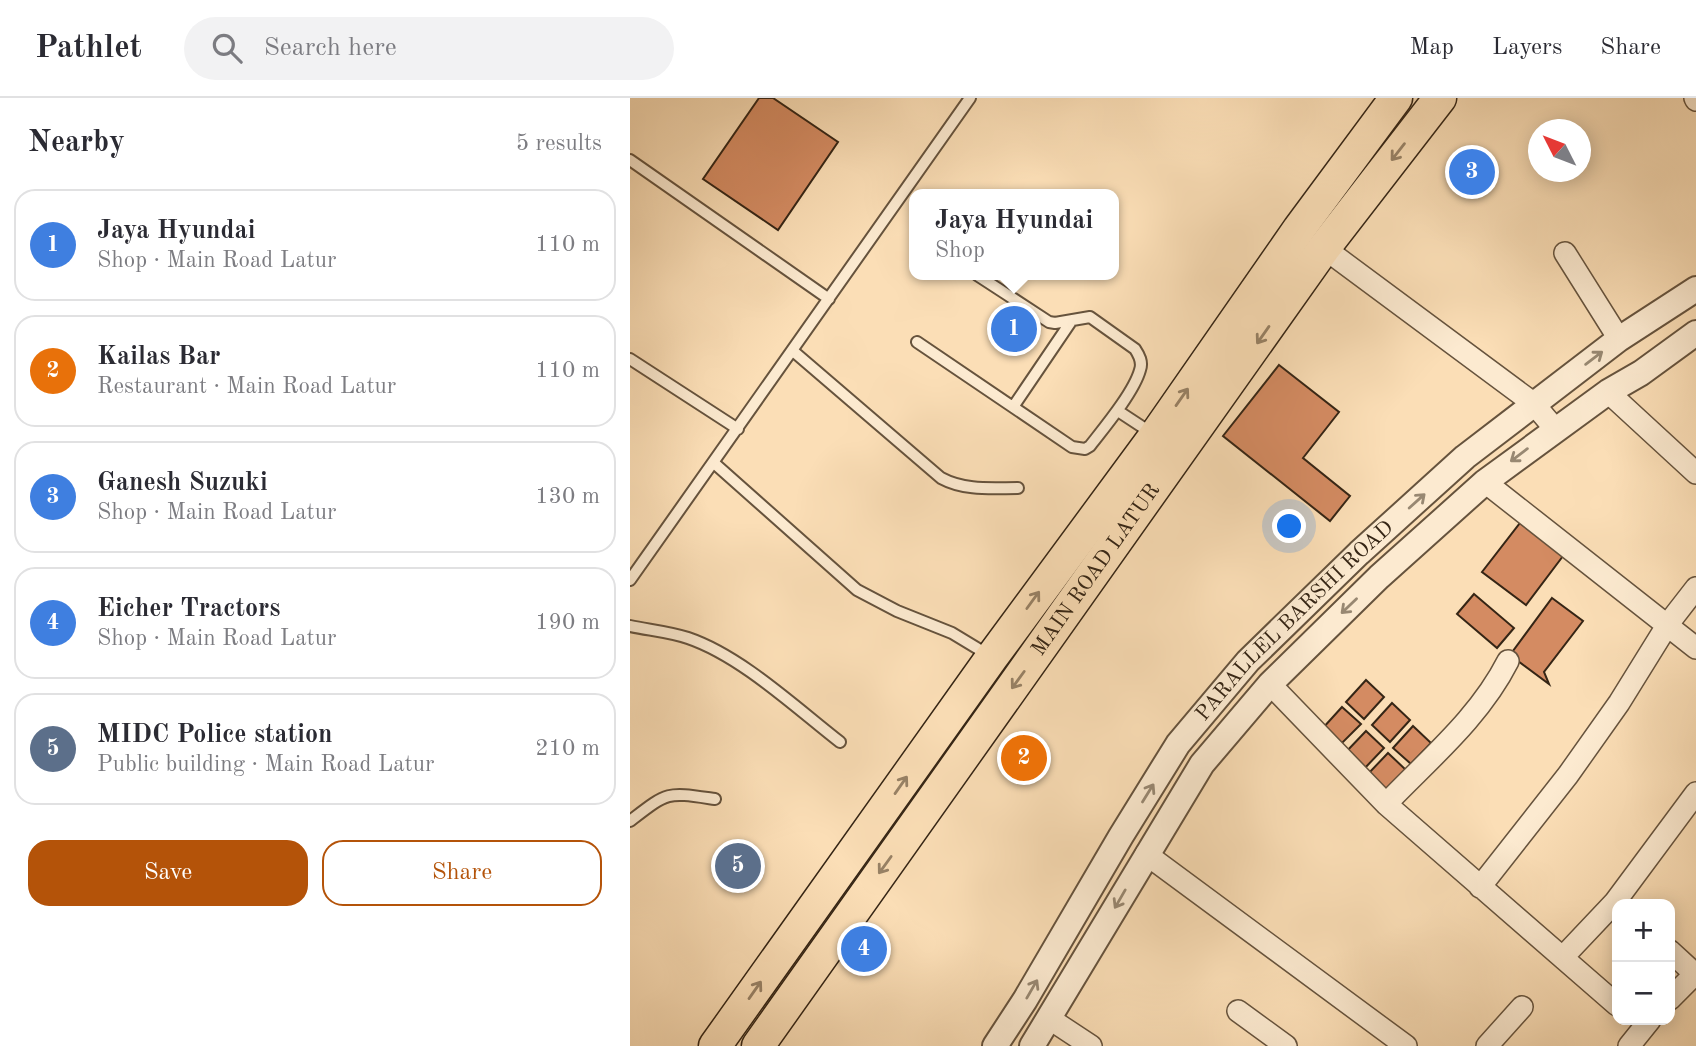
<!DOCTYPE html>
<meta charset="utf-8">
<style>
body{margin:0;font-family:"Old Standard TT",serif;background:#f2f2f3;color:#2b2b33}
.controls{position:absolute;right:21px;bottom:21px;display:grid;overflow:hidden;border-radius:14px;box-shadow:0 4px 18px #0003}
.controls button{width:63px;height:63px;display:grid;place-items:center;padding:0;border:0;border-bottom:2px solid #e1e1e2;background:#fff;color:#2b2b33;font:35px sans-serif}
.compass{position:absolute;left:898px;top:21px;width:63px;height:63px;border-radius:50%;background:#fff;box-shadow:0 4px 18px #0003;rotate:312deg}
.you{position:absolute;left:660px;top:429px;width:24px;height:24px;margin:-18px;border:5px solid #fff;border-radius:50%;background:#1a73e8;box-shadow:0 0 0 10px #1a73e833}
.badge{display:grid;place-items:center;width:46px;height:46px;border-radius:50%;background:#b45309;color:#fff;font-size:23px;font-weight:700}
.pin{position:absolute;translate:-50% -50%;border:4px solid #fff;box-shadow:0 2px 7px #0006}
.popup{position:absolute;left:279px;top:91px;width:210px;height:91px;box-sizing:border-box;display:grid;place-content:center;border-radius:14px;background:#fff;filter:drop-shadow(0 2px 5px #0005);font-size:23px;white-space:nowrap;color:#7c7c81}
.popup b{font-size:26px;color:#2b2b33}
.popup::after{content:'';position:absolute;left:50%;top:100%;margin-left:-14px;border:14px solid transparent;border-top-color:#fff}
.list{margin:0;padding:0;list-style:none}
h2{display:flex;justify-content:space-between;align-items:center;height:91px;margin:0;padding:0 28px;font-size:30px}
h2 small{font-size:23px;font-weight:400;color:#7c7c81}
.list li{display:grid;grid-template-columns:46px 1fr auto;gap:21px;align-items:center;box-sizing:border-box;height:112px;margin:0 14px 14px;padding:0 14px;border:2px solid #e1e1e2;border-radius:21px}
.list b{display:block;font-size:26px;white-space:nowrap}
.list p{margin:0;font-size:23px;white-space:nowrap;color:#7c7c81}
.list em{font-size:23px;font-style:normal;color:#7c7c81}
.actions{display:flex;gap:14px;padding:21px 28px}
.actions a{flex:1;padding:16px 0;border:2px solid #b45309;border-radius:21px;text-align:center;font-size:24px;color:#b45309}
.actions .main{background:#b45309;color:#fff}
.icon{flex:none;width:38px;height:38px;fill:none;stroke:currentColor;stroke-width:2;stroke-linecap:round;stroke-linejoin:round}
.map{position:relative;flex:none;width:1066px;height:948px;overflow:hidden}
header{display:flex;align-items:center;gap:42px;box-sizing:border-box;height:98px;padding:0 35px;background:#fff;border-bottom:2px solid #e1e1e2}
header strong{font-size:33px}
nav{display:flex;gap:38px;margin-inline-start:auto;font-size:24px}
.search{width:490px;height:63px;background:#f2f2f3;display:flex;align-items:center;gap:18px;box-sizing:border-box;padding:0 24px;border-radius:38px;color:#7c7c81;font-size:26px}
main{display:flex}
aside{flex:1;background:#fff}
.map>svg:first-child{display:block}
</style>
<header>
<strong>Pathlet</strong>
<div class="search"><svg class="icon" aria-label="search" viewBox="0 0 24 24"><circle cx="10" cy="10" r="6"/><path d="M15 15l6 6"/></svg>Search here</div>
<nav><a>Map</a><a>Layers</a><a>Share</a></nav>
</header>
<main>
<aside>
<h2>Nearby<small>5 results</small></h2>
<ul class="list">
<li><span class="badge" style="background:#3f7fe0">1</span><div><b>Jaya Hyundai</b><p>Shop · Main Road Latur</p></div><em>110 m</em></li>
<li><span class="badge" style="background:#e8710a">2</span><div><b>Kailas Bar</b><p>Restaurant · Main Road Latur</p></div><em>110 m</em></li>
<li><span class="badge" style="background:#3f7fe0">3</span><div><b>Ganesh Suzuki</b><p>Shop · Main Road Latur</p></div><em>130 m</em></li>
<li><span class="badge" style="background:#3f7fe0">4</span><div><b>Eicher Tractors</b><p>Shop · Main Road Latur</p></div><em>190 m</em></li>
<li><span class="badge" style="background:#5c6f8a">5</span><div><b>MIDC Police station</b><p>Public building · Main Road Latur</p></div><em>210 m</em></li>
</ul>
<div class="actions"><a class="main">Save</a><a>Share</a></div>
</aside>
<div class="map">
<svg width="1066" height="948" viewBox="0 0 1066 948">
<rect width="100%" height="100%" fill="#fbdeb6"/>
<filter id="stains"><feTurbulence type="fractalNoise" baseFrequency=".00286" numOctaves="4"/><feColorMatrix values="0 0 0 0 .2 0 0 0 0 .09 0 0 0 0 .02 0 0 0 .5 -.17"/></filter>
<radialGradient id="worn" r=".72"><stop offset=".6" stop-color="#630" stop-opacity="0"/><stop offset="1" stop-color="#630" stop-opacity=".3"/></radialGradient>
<path fill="#d48b62" stroke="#352515" stroke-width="2" d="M 129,0 L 143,0 L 208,44 L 148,132 L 73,81 Z
M 649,267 L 709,314 L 673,360 L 720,398 L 700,423 L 593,338 Z
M 890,425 L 933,458 L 896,507 L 852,474 Z
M 844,496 L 884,530 L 867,550 L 827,516 Z
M 922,500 L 953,523 L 914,574 L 919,586 L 880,557 Z
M 736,582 L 754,599 L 734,621 L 716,604 Z
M 762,605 L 780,622 L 760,644 L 742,627 Z
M 712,609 L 731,626 L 710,647 L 692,631 Z
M 783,628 L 801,645 L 781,666 L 763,650 Z
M 736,633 L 754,650 L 733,672 L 715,655 Z
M 758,655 L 776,672 L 756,694 L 737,677 Z"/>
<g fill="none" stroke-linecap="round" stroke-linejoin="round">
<g stroke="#66533d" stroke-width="14">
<path id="service" d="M 0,62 L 199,201
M 287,244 L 442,349 L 455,351 L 460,348 C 474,330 504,294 510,272 C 513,264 509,257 505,251 L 460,219 L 425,225 L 419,224 L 347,177
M 163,253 L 311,380 C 335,393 362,390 388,390
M 0,261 L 108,331
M 383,309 L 442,222
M 488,313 L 523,336
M 84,365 L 227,492 L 267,513 L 322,535 L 360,558
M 0,482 L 340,0
M 0,528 C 19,532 40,534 58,540 C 111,558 165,609 210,644
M 0,723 C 39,693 36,694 85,701"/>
</g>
<g stroke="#66533d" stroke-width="24">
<path id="minor" d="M 1065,0 L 1066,2
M 694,150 L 903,305 L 926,332
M 935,155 L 989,241
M 978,294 L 1066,375
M 855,384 L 1066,550
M 640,586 L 756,706 L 987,907
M 756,706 C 800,660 849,620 878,563
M 516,756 L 776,948
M 850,789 L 938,677 L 989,605 L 1038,526 L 1066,490
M 988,806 L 985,804 L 1066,695
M 1040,853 L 1065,876 L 1066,874
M 933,859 L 985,804
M 1040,901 L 1065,876
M 608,913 L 656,948
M 420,921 L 461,948
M 857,948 L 892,909
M 999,948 L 1020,922"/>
</g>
<g stroke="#66533d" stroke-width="28">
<g id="tertiary">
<path id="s1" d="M 365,948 L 395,902 L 491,738 L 548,646 L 618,563 L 729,455 L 835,359 L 989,241 L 1066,191"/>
<path d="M 402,948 L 572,666 L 640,586 L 749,479 L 855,384 L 978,294 L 1011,275 L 1066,235"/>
</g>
</g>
<g stroke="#352515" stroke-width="35">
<g id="primary">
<path d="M 85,948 L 362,559 L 525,338 L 669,131 L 766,0"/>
<path id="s2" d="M 128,948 L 694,150 L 810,0"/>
</g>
</g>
<use href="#service" stroke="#fcead0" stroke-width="10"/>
<use href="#minor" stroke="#fcead0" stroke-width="21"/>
<use href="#tertiary" stroke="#fcead0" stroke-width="24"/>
<use href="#primary" stroke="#fbdeb6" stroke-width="32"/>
</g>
<defs><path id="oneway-shaft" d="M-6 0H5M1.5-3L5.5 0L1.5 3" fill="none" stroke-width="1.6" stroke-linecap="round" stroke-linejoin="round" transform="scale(1.75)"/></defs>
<g stroke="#988266">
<use href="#oneway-shaft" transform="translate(768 54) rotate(128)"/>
<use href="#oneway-shaft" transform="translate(633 237) rotate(125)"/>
<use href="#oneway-shaft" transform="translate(552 299) rotate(-55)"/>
<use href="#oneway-shaft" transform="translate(403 502) rotate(-54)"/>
<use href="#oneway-shaft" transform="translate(388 582) rotate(126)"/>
<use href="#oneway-shaft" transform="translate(271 687) rotate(-55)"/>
<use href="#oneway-shaft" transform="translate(255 767) rotate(126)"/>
<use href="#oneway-shaft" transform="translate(125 892) rotate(-55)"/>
</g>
<g stroke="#988872">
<use href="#oneway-shaft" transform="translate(964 260) rotate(-37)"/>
<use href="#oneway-shaft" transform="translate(889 357) rotate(143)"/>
<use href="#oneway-shaft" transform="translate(787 403) rotate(-42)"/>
<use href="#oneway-shaft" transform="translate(719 508) rotate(136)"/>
<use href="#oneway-shaft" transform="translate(518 695) rotate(-58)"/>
<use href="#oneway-shaft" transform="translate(490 801) rotate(120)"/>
<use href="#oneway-shaft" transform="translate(402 891) rotate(-60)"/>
</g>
<g text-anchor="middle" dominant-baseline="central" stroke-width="5" stroke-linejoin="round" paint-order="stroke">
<g font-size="21" fill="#352515" stroke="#fcead0">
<text stroke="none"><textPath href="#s2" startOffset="584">MAIN ROAD LATUR</textPath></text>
<text stroke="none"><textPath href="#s1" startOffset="523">PARALLEL BARSHI ROAD</textPath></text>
</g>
</g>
<rect width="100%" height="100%" filter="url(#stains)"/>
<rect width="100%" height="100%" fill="url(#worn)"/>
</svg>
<div class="controls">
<button>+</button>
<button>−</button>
</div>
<svg class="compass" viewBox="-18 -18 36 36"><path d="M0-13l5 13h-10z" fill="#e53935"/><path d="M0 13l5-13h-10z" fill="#7c7c81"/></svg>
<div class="you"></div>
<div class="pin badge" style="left:384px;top:231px;background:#3f7fe0">1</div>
<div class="popup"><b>Jaya Hyundai</b>Shop</div>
<div class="pin badge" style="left:394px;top:660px;background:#e8710a">2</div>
<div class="pin badge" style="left:842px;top:74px;background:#3f7fe0">3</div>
<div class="pin badge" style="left:234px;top:851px;background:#3f7fe0">4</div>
<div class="pin badge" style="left:108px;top:768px;background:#5c6f8a">5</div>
</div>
</main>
